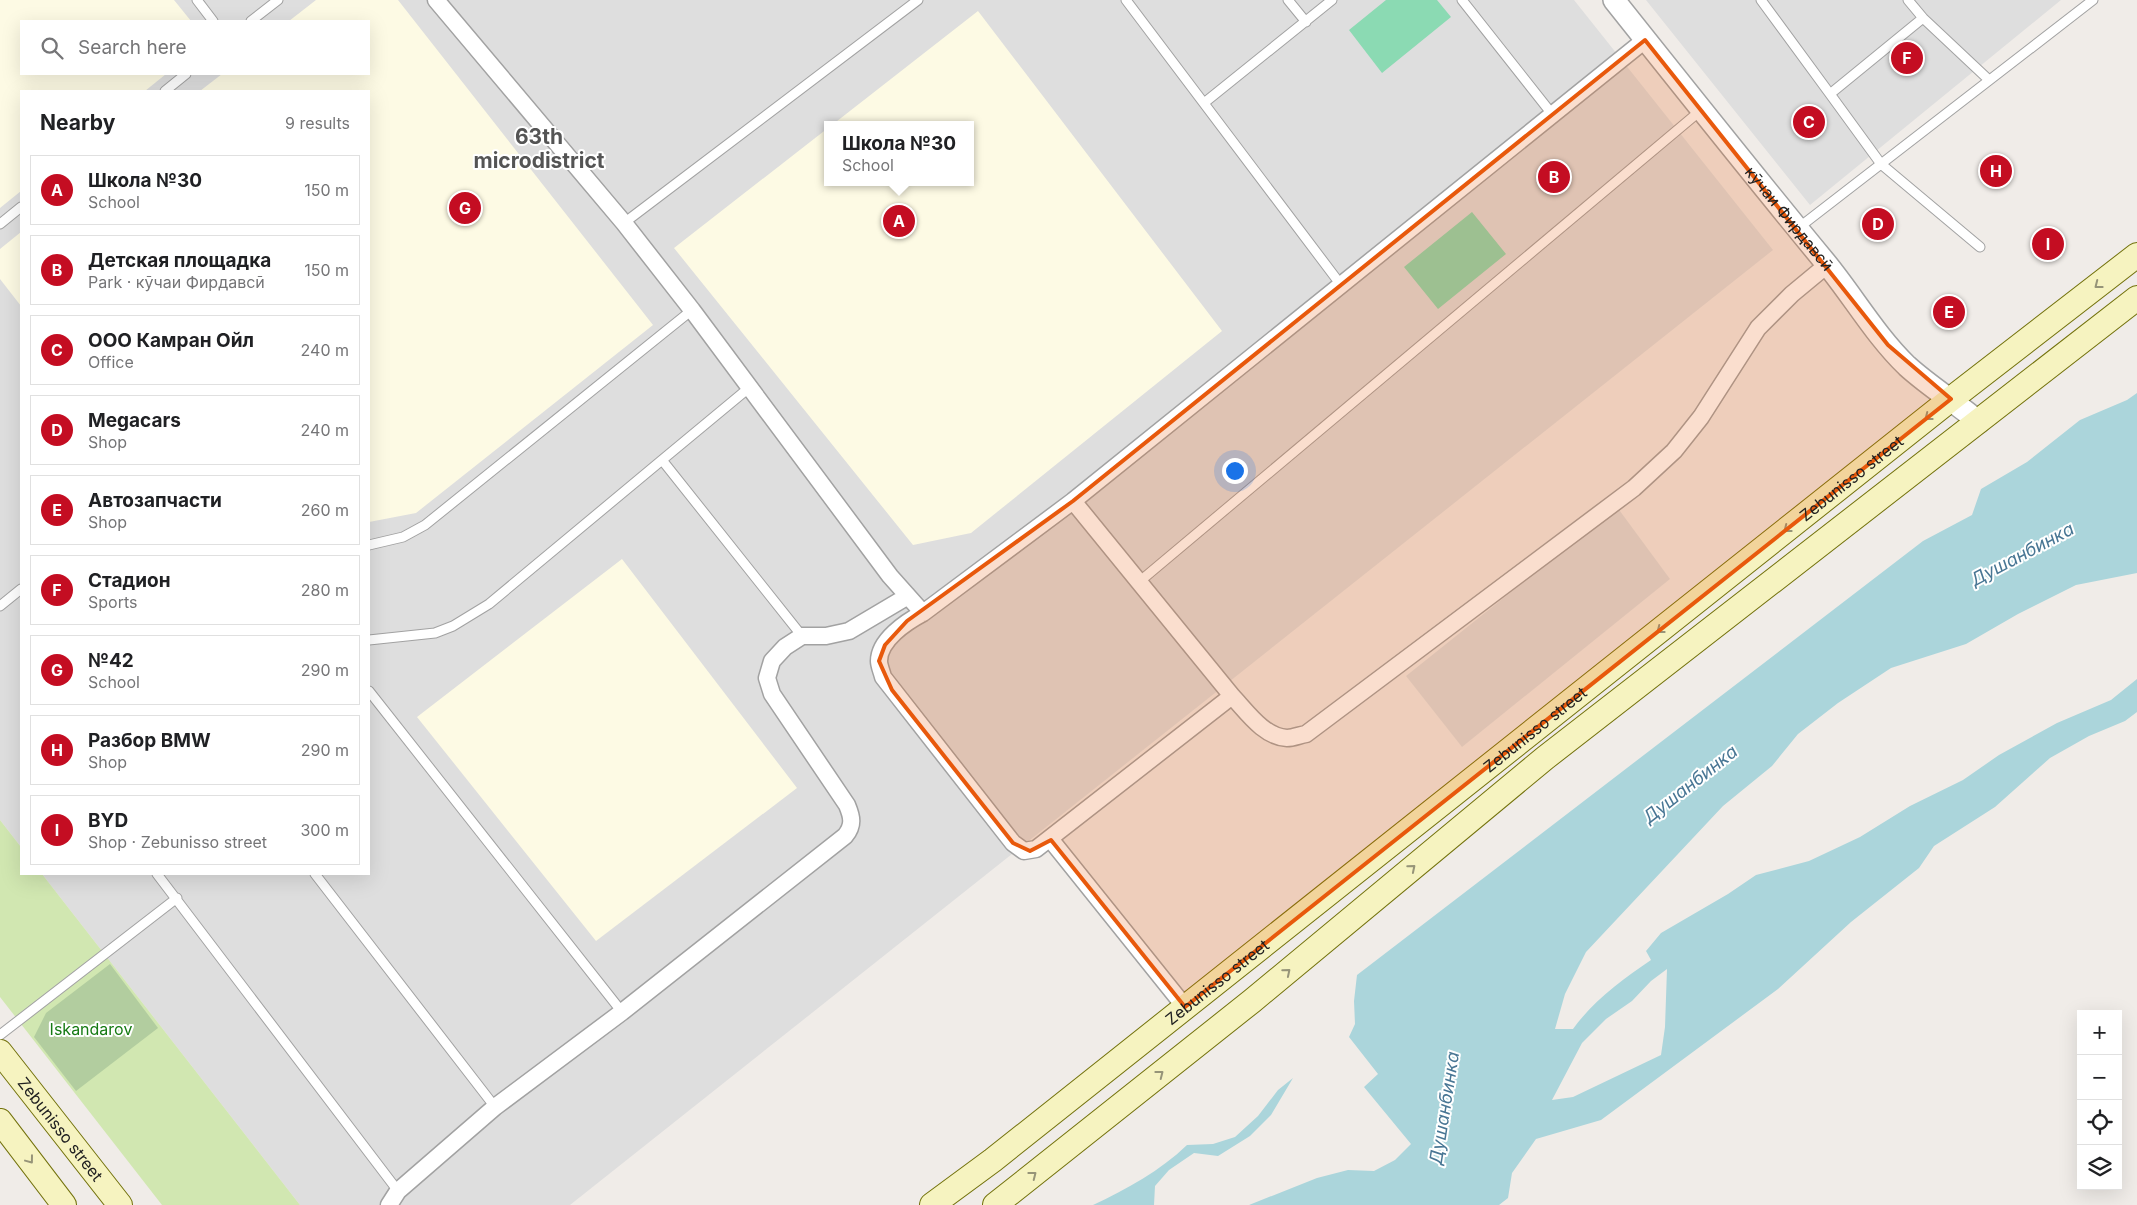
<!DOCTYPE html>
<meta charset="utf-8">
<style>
body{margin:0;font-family:Inter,sans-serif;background:#f6f6f6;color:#202124}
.controls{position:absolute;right:15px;bottom:15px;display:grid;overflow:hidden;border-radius:0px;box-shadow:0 5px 20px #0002}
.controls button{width:45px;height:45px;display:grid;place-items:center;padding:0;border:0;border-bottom:1px solid #e0e0e0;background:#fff;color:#202124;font:25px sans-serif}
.you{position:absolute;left:1234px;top:470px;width:18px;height:18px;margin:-12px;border:4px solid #fff;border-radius:50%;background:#1a73e8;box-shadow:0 0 0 8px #1a73e833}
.badge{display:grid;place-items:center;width:32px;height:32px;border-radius:50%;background:#c40d22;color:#fff;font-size:16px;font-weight:700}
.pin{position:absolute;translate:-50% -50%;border:2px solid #fff;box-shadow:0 1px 5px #0006}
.popup{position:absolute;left:824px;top:121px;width:150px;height:65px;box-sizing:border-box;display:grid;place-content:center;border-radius:0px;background:#fff;filter:drop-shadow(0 1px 4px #0005);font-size:16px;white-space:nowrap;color:#757577}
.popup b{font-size:19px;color:#202124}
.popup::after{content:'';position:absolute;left:50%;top:100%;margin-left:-10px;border:10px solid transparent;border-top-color:#fff}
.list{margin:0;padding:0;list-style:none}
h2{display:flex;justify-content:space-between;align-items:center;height:65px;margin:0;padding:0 20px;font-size:21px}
h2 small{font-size:16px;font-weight:400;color:#757577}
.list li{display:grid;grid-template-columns:32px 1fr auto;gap:15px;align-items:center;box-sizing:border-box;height:70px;margin:0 10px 10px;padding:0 10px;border:1px solid #e0e0e0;border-radius:0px}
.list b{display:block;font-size:19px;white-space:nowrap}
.list p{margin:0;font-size:16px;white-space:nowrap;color:#757577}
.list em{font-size:16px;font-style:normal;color:#757577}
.icon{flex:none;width:28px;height:28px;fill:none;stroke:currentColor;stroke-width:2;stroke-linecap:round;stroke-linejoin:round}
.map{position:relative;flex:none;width:2137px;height:1205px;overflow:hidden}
.search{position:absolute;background:#fff;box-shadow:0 5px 20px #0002;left:20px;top:20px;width:350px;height:55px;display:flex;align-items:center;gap:12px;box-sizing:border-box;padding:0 18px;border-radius:0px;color:#757577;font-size:19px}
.panel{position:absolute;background:#fff;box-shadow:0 5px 20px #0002;left:20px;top:90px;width:350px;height:785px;border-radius:0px}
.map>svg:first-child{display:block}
</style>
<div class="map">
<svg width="2137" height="1205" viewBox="0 0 2137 1205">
<rect width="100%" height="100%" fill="#f0ece8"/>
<path fill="#dedede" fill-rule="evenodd" d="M 0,0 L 1574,0 L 1773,250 L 570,1205 L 300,1205 L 42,874 L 369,874 L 369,91 L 21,91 L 21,847 L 0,820 ZM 21,21 L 369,21 L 369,74 L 21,74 ZM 828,125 L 970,125 L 970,182 L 828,182 Z
M 1646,0 L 2061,0 L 1810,205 Z"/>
<path fill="#fdfae4" d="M 0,0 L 174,0 L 191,21 L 21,21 L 21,74 L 166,74 L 145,91 L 21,91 L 21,191 L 0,208 Z
M 316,0 L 398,0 L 653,325 L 416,513 L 369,522 L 369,91 L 200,91 L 222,74 L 369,74 L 369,21 L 289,21 Z
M 978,11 L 1222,331 L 971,533 L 913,545 L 674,248 L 828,128 L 828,182 L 970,182 L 970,125 L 832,125 Z
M 21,232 L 21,306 L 0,279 L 0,249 Z
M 622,559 L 797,788 L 596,941 L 417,717 Z"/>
<path fill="#d1e7b1" d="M 0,820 L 21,847 L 21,874 L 42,874 L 300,1205 L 162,1205 L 0,997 Z"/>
<path fill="#b2cd9f" d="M 110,964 L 158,1028 L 76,1091 L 34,1037 L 46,1013 Z"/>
<path fill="#8bdab3" d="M 1386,0 L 1437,0 L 1451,17 L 1382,73 L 1349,30 Z
M 1472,212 L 1506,254 L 1438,309 L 1404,267 Z"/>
<path fill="#ddd" d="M 1617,507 L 1670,579 L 1462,747 L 1406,676 Z"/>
<path fill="#abd5db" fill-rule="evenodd" d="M 2137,393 L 2137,573 L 2076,585 L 2018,614 L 1966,644 L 1891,668 L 1838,703 L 1798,734 L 1772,766 L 1723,806 L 1586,952 L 1565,994 L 1555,1029 L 1573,1029 C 1594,1000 1622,980 1651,960 L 1646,951 L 1661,933 L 1728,894 L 1756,875 L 1809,861 L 1860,837 L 1910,806 L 1963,780 L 1999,755 L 2057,723 L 2111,700 L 2137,679 L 2137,712 L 2125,721 L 2089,736 L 2050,758 L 1995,807 L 1934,846 L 1919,868 L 1851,922 L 1778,989 L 1601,1120 L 1536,1139 L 1512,1173 L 1508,1198 L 1499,1205 L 1249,1205 L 1317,1178 L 1348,1170 L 1374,1171 L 1395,1160 L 1411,1144 L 1364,1087 L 1378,1074 L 1349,1037 L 1355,1024 L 1354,1001 L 1357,975 L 1923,541 L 1972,515 L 1981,489 L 2027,462 L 2080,420 L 2127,400 ZM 1667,969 L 1665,1027 L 1661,1055 L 1573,1097 L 1552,1100 L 1582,1043 L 1606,1019 L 1632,1001 L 1651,981 Z
M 1293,1078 L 1271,1115 L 1250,1136 L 1218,1156 L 1194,1153 L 1169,1170 L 1155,1186 L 1154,1205 L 1093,1205 C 1127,1189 1160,1171 1187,1145 L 1213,1144 L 1235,1137 L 1258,1116 L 1278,1090 Z"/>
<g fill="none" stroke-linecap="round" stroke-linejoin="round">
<g stroke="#a2a2a2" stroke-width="11">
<path id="service" d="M 197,0 L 213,21
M 1126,0 L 1341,285
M 1288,0 L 1306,22
M 1462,0 L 1552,114
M 1761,0 L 1830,94 L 1923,18 L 1908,0
M 1923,18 L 1989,80
M 251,21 L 278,0
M 165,91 L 186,74
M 1830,94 L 1881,164 L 1980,247
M 1204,103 L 1332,0
M 624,223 L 918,0
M 0,224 L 21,207
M 1797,229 L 2093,0
M 750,387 L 662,460 L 802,636
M 369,545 L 403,537 L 425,525 L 692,310
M 1139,582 L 1700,111
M 0,606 L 21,589
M 369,640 L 435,633 L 453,626 L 489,604 L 662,460
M 369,691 L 622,1012
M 157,874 L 398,1191
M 315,874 L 495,1107
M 0,1035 L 177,898"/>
</g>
<g stroke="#a2a2a2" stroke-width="19">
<path id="minor" d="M 436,0 L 624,223 L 692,310 L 890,576 L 923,613 L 1073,501 L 1645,40
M 1073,501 L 1232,696
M 923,613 C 906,622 879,640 879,661 C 879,666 882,672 883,677 L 1013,843 L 1024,851 L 1036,849 L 1232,696 C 1247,712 1264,737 1287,738 C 1293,738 1300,735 1306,734 L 1634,488 L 1674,451 L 1701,417 L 1758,328 L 1792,294 L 1827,265
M 1051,840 L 1185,1007
M 389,1205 L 398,1191 L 495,1107 L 622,1012 L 845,836 C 854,825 852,817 847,805 L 772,694 L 767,678 L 772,661 L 785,647 L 802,636 L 826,636 L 849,631 L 908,596"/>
</g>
<g stroke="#a2a2a2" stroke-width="24">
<g id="tertiary">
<path id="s1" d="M 1614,0 C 1684,88 1754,176 1825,262 C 1853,296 1875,335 1907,366 C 1929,386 1955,402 1979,422"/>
</g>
</g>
<g stroke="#73720c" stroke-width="26">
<g id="secondary">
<path id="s2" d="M 0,1052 L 120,1205"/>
<path d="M 0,1121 L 64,1205"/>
<path id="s3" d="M 932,1205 L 993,1160 L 1951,399 L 2137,255"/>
<path d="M 995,1205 L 1252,1001 L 1545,758 L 2137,298"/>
</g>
</g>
<use href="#service" stroke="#fff" stroke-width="9"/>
<use href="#minor" stroke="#fff" stroke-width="16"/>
<use href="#tertiary" stroke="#fff" stroke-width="21"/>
<use href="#secondary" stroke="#f6f3c0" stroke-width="24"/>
</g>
<defs><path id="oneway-chevron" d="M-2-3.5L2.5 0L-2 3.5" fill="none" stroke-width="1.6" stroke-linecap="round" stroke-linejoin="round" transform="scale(1.25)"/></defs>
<g stroke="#969478">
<use href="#oneway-chevron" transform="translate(2098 285) rotate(142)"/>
<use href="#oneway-chevron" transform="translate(1928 417) rotate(142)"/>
<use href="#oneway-chevron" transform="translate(1787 529) rotate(142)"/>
<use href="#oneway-chevron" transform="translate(1660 630) rotate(142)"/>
<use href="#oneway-chevron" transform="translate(1412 868) rotate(-40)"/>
<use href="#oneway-chevron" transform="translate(1287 972) rotate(-40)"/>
<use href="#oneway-chevron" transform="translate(1160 1074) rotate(-38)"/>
<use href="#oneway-chevron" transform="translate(30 1160) rotate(53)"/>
<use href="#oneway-chevron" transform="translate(1033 1175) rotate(-38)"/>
</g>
<path fill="#e8590c" fill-opacity="0.2" stroke="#e8590c" stroke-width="4" stroke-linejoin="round" d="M 1645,40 L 1888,345 L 1951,399 L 1185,1007 L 1051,840 L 1030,851 L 1013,843 L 892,690 L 879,661 L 885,645 L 907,621 L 1073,501 Z"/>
<g text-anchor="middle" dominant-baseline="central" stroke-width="4" stroke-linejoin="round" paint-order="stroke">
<g font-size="16" fill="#212121" stroke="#fff">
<text stroke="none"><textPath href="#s1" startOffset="280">кӯчаи Фирдавсӣ</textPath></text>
<text stroke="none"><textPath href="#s3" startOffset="1172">Zebunisso street</textPath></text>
<text stroke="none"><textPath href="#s3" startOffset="768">Zebunisso street</textPath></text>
<text stroke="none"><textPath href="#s3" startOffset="362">Zebunisso street</textPath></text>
<text stroke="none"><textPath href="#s2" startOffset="98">Zebunisso street</textPath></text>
</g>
<g font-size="16" fill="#167a13" stroke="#fff">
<text x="91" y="1029">Iskandarov</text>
</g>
<g font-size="18" font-style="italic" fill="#487694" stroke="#fff">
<text transform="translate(2022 554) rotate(-28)">Душанбинка</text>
<text transform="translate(1690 784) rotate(-38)">Душанбинка</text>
<text transform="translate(1444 1108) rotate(-81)">Душанбинка</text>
</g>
<g font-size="21" font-weight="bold" fill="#545454" stroke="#fff">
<text x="539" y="136">63th<tspan x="539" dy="24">microdistrict</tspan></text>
</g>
</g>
</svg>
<div class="controls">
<button>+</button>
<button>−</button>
<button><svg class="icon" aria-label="locate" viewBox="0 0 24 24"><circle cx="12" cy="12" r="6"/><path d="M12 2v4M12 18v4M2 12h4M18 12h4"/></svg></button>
<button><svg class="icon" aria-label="layers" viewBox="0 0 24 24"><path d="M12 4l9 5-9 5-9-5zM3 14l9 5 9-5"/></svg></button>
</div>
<div class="you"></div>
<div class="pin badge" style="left:899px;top:221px">A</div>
<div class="popup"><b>Школа №30</b>School</div>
<div class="pin badge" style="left:1554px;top:177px">B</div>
<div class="pin badge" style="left:1809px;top:122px">C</div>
<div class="pin badge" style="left:1878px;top:224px">D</div>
<div class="pin badge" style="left:1949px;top:312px">E</div>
<div class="pin badge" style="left:1907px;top:58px">F</div>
<div class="pin badge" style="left:465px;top:208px">G</div>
<div class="pin badge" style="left:1996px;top:171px">H</div>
<div class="pin badge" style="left:2048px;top:244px">I</div>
<div class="search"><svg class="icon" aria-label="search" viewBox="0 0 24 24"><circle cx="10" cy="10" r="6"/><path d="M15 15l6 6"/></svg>Search here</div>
<section class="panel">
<h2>Nearby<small>9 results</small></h2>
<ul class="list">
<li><span class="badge">A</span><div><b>Школа №30</b><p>School</p></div><em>150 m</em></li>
<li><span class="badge">B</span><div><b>Детская площадка</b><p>Park · кӯчаи Фирдавсӣ</p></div><em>150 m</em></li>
<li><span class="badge">C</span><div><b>ООО Камран Ойл</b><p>Office</p></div><em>240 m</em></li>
<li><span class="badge">D</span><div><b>Megacars</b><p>Shop</p></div><em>240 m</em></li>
<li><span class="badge">E</span><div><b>Автозапчасти</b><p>Shop</p></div><em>260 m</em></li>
<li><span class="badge">F</span><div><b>Стадион</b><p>Sports</p></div><em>280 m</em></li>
<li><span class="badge">G</span><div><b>№42</b><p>School</p></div><em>290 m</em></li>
<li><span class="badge">H</span><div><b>Разбор BMW</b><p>Shop</p></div><em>290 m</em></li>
<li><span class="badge">I</span><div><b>BYD</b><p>Shop · Zebunisso street</p></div><em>300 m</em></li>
</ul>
</section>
</div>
